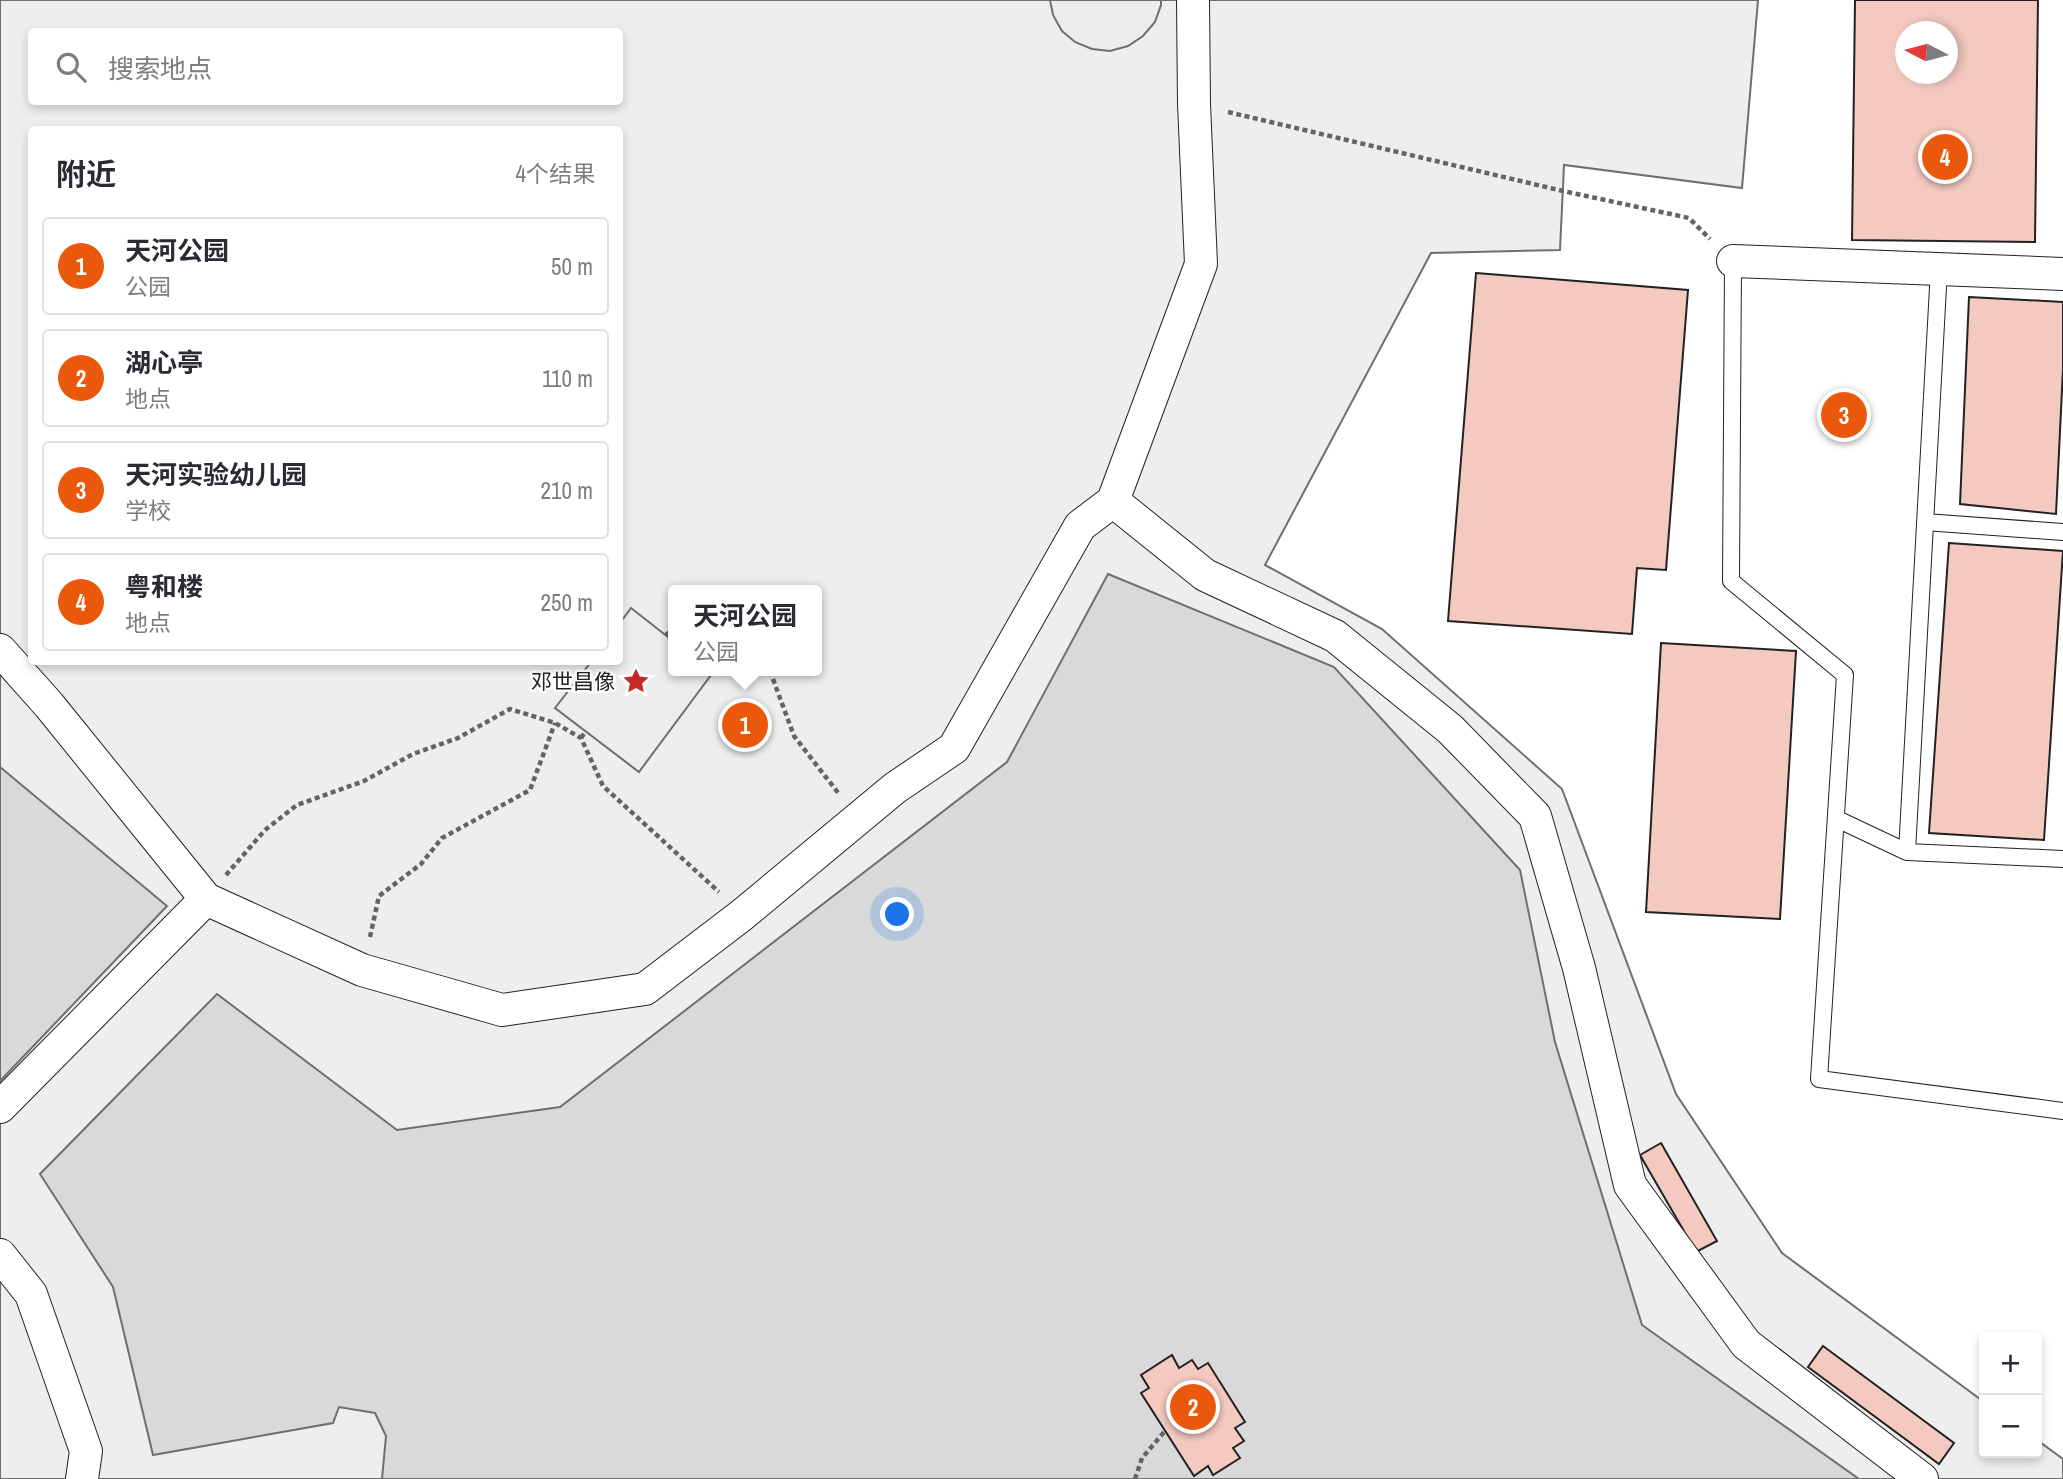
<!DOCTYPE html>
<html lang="zh">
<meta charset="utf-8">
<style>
body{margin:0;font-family:"Archivo Narrow","Noto Sans SC",sans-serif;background:#f2f2f3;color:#2b2b33}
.controls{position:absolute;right:21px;bottom:21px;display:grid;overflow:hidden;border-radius:7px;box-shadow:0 4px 10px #0003}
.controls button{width:63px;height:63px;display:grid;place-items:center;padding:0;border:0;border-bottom:2px solid #e1e1e2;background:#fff;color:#2b2b33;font:35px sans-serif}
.compass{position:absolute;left:1895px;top:21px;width:63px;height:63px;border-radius:50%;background:#fff;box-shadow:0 4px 10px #0003;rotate:276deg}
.you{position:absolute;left:898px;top:915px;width:24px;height:24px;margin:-18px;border:5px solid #fff;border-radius:50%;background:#1a73e8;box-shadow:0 0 0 10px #1a73e833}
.badge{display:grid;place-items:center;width:46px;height:46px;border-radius:50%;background:#ea580c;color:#fff;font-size:23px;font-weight:700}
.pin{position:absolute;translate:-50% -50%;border:4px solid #fff;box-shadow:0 2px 7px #0006}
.popup{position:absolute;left:668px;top:585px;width:154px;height:91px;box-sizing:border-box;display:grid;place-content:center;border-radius:7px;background:#fff;filter:drop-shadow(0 2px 5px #0005);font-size:23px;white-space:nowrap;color:#7c7c81}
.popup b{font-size:26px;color:#2b2b33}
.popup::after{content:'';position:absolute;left:50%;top:100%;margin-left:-14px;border:14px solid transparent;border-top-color:#fff}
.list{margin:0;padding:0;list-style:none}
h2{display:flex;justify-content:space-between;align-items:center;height:91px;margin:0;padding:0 28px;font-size:30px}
h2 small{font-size:23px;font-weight:400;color:#7c7c81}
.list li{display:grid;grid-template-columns:46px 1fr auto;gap:21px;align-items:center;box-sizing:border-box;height:98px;margin:0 14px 14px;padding:0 14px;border:2px solid #e1e1e2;border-radius:7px}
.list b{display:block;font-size:26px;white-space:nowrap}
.list p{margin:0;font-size:23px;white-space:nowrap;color:#7c7c81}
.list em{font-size:23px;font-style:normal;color:#7c7c81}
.icon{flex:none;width:38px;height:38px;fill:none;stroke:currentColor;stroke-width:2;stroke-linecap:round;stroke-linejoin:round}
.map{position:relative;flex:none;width:2063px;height:1479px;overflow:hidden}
.search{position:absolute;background:#fff;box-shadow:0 4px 10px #0003;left:28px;top:28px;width:595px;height:77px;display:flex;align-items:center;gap:18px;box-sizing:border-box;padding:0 24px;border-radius:7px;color:#7c7c81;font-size:26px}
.panel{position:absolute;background:#fff;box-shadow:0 4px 10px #0003;left:28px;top:126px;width:595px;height:539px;border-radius:7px}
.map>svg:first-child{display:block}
</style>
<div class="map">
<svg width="2063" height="1479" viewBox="0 0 2063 1479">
<rect width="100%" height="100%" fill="#fff"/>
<path fill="#eee" stroke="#6f6f6f" stroke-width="2" fill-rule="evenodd" d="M 0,0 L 1758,0 L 1742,188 L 1564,165 L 1560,250 L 1431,253 L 1265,565 L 1382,629 L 1562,789 L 1676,1094 L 1782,1253 L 1984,1402 L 1984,1453 L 2037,1453 L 2037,1440 L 2063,1459 L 2063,1479 L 0,1479 ZM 32,32 L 620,32 L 620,102 L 32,102 ZM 32,130 L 620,130 L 620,662 L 32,662 ZM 673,590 L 817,590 L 817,671 L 673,671 Z"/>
<path fill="#ededed" stroke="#6f6f6f" stroke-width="2" d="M 1050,0 L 1161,0 L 1161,5 L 1155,22 L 1143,36 L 1128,46 L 1110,51 L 1092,49 L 1075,42 L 1062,31 L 1053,15 Z
M 631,608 L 673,641 L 673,671 L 714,671 L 639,772 L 555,708 L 591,662 L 620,662 L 620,623 Z"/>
<path fill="#d9d9d9" stroke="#6f6f6f" stroke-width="2" d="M 1108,574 L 1334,667 L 1520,870 L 1555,1042 L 1642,1325 L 1859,1479 L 382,1479 L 386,1436 L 375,1413 L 339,1407 L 333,1423 L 153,1455 L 113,1287 L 40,1174 L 217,994 L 397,1130 L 560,1107 L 1007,762 Z
M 0,767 L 167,906 L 0,1081 Z"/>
<path fill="#f3c9c0" stroke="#222" stroke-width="2" fill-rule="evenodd" d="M 1855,0 L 2038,0 L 2035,242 L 1852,240 ZM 1906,32 L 1948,32 L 1948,74 L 1906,74 Z
M 1476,273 L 1688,290 L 1666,570 L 1637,568 L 1632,634 L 1448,621 Z
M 1969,297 L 2063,302 L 2063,369 L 2056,514 L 1960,504 Z
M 1949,543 L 2063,551 L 2044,840 L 1929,833 Z
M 1661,643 L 1796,651 L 1780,919 L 1646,912 Z
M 1661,1143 L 1717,1241 L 1696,1252 L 1640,1155 Z
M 1823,1346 L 1954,1443 L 1939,1464 L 1808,1367 Z
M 1172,1355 L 1179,1368 L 1192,1360 L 1198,1369 L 1208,1363 L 1245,1422 L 1235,1428 L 1244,1441 L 1233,1448 L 1240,1458 L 1213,1475 L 1208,1466 L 1194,1476 L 1141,1393 L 1149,1388 L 1141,1375 Z"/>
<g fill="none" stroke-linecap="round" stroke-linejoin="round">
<g stroke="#222" stroke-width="18">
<path id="lane" d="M 1733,261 L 1731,581 L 1845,675 L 1819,1079 L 2063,1111
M 1925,522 L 2063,532
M 1837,819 L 1907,852 L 2063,859
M 1907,852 L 1939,269"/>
</g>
<g stroke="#222" stroke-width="34">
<path id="street" d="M 1733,261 L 2063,274
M 1113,501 L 1205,575 L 1335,636 L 1450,729 L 1535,816 L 1579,968 L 1630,1185 L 1746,1344 L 1922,1479
M 0,650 L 49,705 L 206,899 L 362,970 L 502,1010 L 645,989 L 742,915 L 895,788 L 954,748 L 1080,526 L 1113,501 L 1201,264 L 1194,104 L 1193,0
M 0,1107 L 206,899
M 0,1255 L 31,1294 L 86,1451 L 82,1479"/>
</g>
<path stroke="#646464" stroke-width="4.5" stroke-dasharray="5 3.5" stroke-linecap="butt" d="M 1228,112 L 1563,191 L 1689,218 L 1710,239
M 666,635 L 673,629
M 770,671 L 794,736 L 839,794
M 581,738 L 586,731
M 226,875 L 265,830 L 297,805 L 364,781 L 413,754 L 458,738 L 510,709 L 555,723 L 581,738 L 603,786 L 719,892
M 370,937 L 379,896 L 421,864 L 442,838 L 530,790 L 555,723
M 1135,1479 L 1142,1458 L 1165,1431"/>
<use href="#lane" stroke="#fff" stroke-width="16"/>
<use href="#street" stroke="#fff" stroke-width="32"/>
</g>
<defs>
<g id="sight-bare" transform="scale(2.1)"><path d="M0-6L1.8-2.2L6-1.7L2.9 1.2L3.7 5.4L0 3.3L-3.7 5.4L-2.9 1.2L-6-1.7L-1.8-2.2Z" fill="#c62828" stroke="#fff" stroke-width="2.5" paint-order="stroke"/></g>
</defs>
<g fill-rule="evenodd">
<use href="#sight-bare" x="636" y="681"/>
</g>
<g text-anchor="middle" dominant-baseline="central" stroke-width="5" stroke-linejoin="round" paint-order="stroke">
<g font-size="21" fill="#222" stroke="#fff" text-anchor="end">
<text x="615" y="681">邓世昌像</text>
</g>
</g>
</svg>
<div class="controls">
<button>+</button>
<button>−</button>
</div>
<svg class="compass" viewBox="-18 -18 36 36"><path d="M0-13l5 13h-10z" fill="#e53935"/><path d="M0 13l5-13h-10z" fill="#7c7c81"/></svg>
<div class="you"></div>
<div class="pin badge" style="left:745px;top:725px">1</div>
<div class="popup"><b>天河公园</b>公园</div>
<div class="pin badge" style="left:1193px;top:1407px">2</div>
<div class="pin badge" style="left:1844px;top:415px">3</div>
<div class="pin badge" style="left:1945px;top:157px">4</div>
<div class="search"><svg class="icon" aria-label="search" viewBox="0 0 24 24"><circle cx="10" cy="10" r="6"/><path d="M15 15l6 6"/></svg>搜索地点</div>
<section class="panel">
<h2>附近<small>4个结果</small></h2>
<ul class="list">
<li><span class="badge">1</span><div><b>天河公园</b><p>公园</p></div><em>50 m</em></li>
<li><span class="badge">2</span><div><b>湖心亭</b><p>地点</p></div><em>110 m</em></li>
<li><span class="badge">3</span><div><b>天河实验幼儿园</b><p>学校</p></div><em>210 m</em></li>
<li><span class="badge">4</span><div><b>粤和楼</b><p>地点</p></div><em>250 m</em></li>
</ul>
</section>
</div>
